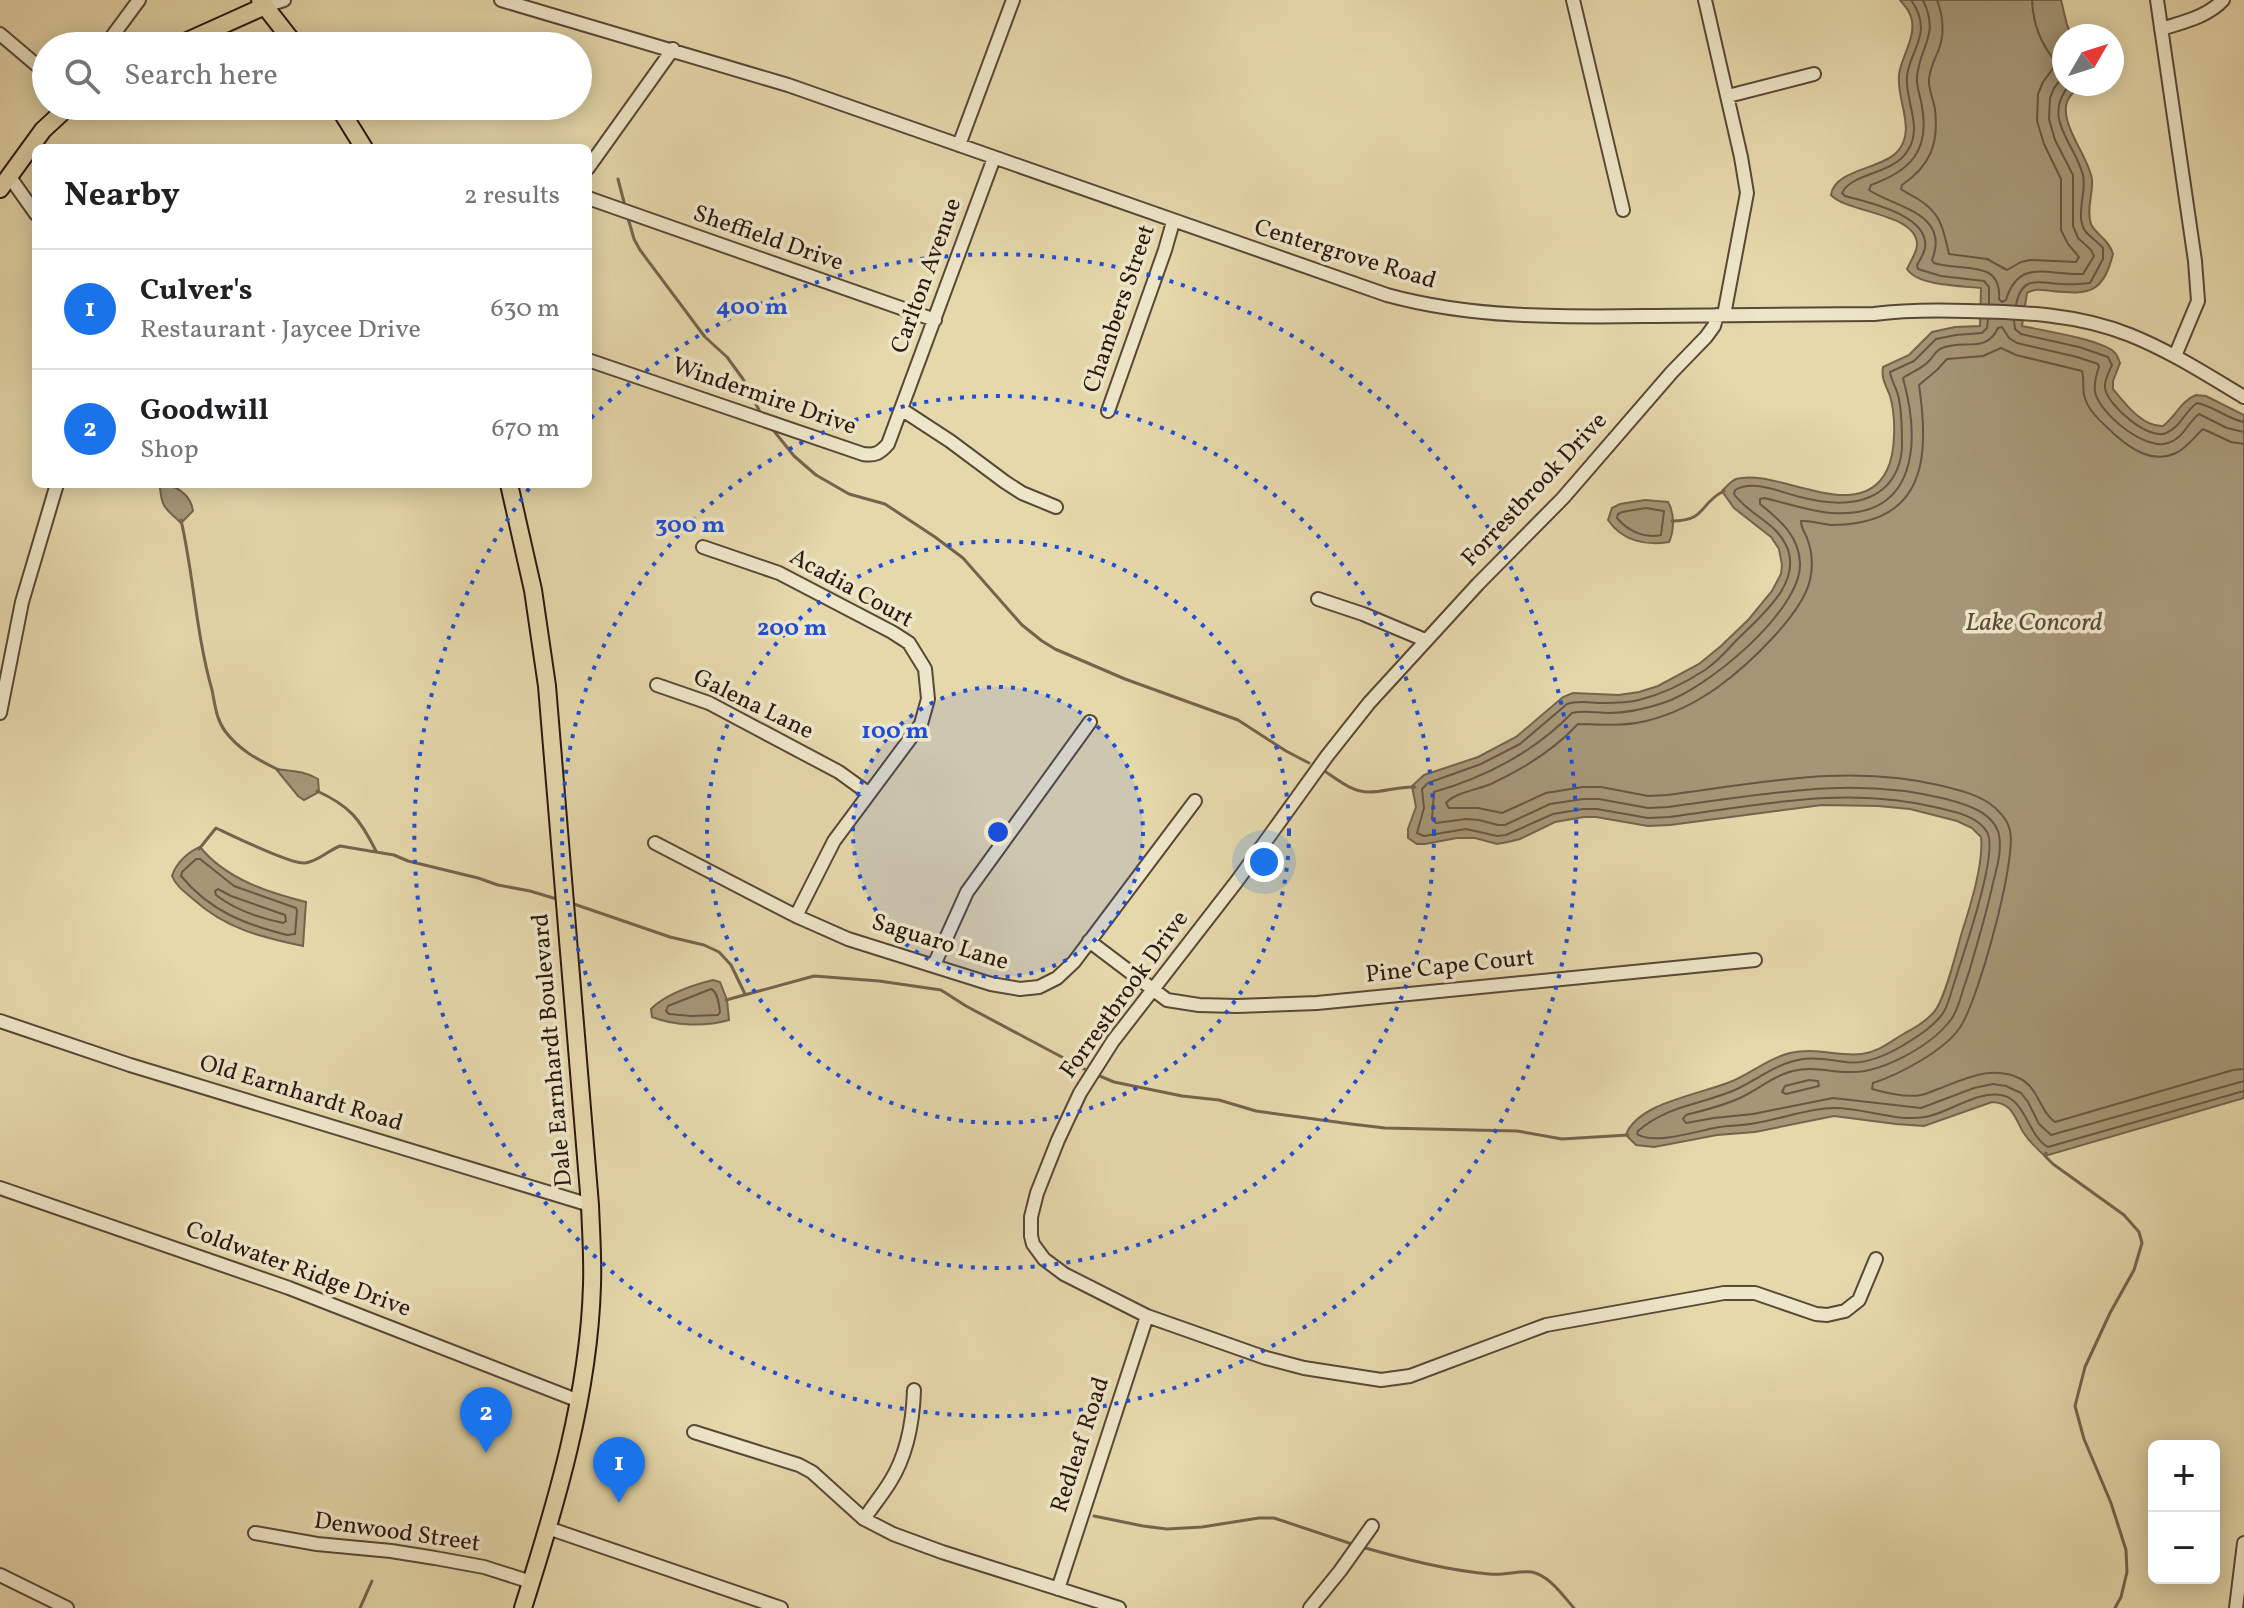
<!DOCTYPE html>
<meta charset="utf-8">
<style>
body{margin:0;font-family:Vollkorn,serif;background:#f2f2f2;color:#202124}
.controls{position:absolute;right:24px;bottom:24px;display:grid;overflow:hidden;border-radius:12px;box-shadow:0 4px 20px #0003}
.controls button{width:72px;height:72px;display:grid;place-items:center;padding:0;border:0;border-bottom:2px solid #e0e0e0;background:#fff;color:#202124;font:40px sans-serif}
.compass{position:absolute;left:2052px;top:24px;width:72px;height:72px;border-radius:50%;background:#fff;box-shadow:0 4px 20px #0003;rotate:51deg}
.you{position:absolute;left:1264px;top:862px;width:28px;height:28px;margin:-20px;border:6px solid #fff;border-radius:50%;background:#1a73e8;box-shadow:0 0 0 12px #1a73e833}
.badge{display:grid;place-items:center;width:52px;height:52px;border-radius:50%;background:#1a73e8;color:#fff;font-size:26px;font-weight:700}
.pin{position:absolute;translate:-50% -66px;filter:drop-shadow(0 2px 4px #0008)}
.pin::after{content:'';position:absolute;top:42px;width:28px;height:24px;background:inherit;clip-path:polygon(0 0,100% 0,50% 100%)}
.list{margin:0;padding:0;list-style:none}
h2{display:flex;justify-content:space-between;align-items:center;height:104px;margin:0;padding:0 32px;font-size:34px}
h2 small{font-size:26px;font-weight:400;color:#757577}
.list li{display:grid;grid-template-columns:52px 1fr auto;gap:24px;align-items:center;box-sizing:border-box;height:120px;padding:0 32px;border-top:2px solid #e0e0e0}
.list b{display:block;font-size:30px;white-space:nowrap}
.list p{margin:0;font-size:26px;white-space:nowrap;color:#757577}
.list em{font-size:26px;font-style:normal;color:#757577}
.icon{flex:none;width:44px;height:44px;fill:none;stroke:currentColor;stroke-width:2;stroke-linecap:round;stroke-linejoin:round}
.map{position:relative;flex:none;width:2244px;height:1608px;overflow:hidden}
.search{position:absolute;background:#fff;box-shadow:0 4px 20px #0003;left:32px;top:32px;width:560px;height:88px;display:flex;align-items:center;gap:20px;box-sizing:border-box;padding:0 28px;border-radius:44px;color:#757577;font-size:30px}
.panel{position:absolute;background:#fff;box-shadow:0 4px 20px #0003;left:32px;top:144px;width:560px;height:344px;border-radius:12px}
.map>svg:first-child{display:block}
</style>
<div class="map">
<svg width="2244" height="1608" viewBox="0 0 2244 1608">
<rect width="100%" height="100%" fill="#e5d8ab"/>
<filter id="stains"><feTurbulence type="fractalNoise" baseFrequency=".0025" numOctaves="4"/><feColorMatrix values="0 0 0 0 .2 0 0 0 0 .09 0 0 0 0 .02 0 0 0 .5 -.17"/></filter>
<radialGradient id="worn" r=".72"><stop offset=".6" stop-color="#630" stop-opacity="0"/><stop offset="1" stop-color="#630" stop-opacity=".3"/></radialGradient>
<path fill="#a59676" stroke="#74634d" stroke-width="2" d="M 1900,0 L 2061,0 L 2067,25 L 2072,36 L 2064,36 L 2064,84 L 2081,84 C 2078,88 2072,93 2069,98 C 2055,120 2090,157 2092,180 C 2093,194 2086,211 2091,224 C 2096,235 2108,238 2113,254 C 2103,293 2090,295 2052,291 C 2043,290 2036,288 2027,293 L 2022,326 C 2041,330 2103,340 2114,352 C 2117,354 2119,360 2120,363 L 2113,381 L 2113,389 C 2126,405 2143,427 2163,426 C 2176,416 2181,401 2196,395 L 2206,396 L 2244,415 L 2244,1098 L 2045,1156 C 2037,1149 2029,1141 2023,1132 C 2014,1116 2012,1103 1992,1102 L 1924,1126 L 1896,1124 L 1834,1116 L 1755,1132 L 1717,1135 L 1654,1147 L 1636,1145 L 1626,1135 C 1637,1103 1701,1094 1730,1082 C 1751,1074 1768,1058 1790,1053 C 1817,1047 1837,1057 1862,1054 C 1879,1052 1891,1041 1905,1033 C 1915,1028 1926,1021 1934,1012 C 1945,1000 1957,949 1962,932 C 1970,907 1984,863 1981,837 L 1972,828 L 1957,821 L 1910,809 L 1878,806 L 1822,805 L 1670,825 L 1648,826 L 1596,817 L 1584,817 L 1555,822 L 1520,839 L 1508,842 L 1497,844 L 1475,838 L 1457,838 L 1425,844 L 1417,844 L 1408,838 L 1408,829 L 1416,807 L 1412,786 L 1424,775 L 1478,757 L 1516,737 L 1563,697 L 1573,693 L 1619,695 L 1639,692 L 1658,686 L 1699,664 L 1721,646 L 1749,619 L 1772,591 L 1781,574 L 1782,565 L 1779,549 L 1771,537 L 1734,508 L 1722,491 C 1726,487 1731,481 1736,479 C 1776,467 1860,527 1887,470 C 1896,452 1896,416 1890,396 C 1886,385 1881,379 1883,367 L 1909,355 L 1932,332 L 1955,327 L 1980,326 L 1981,288 C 1961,286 1918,286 1907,269 C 1910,262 1917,252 1917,245 C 1918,213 1847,213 1831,195 C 1834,170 1880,169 1896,153 C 1918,132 1896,100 1899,75 C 1901,57 1915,40 1912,21 C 1911,13 1906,7 1900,0 Z
M 166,484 C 179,488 191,496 193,511 L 181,523 C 167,509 162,510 160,488 Z
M 1645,500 L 1668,502 C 1675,514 1674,531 1669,542 C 1646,546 1622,541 1608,520 L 1612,508 L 1620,504 Z
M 276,769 C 291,771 305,771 318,779 L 319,792 L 304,800 L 298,796 Z
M 200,847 C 226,879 267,892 306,902 L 303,946 C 261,937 226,929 193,899 C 185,892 176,886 172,876 C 176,863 188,852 200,847 Z
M 713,980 L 720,982 L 727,1000 L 729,1020 C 705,1027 675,1026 652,1017 L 651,1009 C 666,994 693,985 713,980 Z"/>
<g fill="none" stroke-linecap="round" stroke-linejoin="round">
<path stroke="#685643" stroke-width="2" d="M 1911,0 C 1917,8 1921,18 1921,29 C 1920,46 1908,60 1907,77 C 1905,101 1923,127 1908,150 C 1894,175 1852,172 1842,193 L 1845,196 C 1867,202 1930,215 1925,248 C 1924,254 1920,260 1917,265 L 1918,269 L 1941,276 L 1984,281 L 1989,287 L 1989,303
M 1923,0 C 1940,36 1920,44 1917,77 C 1916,87 1921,97 1922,107 C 1930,151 1910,171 1871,185 L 1869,190 C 1894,207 1951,213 1932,260 L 1934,263 C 1960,272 2002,258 1999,299 L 2002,302 L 2006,300 C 2019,257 2049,276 2083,274 L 2094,256 L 2091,250 L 2078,238 L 2073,226 L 2073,175 L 2055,140 L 2049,119 L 2050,98 L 2054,88 L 2064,76
M 1937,0 C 1943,16 1945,32 1939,49 C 1935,59 1930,68 1929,79 C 1928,89 1934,100 1935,110 C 1939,144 1930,166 1902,185 L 1901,189 C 1906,193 1912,195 1918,199 C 1942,214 1943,229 1949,254 L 1987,259 L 2007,270 L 2021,262 L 2030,260 L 2076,262 L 2079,257 L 2068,244 L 2061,230 L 2061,179 L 2044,144 L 2037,121 L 2038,94 L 2043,82 L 2057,63 C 2041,45 2033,25 2032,0
M 2016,305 C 2022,274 2039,283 2063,284 C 2072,285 2081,284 2090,283 L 2103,259 L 2103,248 C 2098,242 2090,237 2085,231 C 2075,215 2087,192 2083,175 C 2074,141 2041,119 2070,84
M 1988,319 L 1987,328 L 1982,333 L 1956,335 L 1936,339 L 1914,361 L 1890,372 C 1891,380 1896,387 1898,395 C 1902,410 1902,429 1902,445 C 1902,461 1896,478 1883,489 C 1861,507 1827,504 1800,497 C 1780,492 1754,479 1735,490 L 1734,494 C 1748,514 1775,522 1786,545 C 1805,585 1755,620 1732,645 C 1724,654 1715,663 1705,670 C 1685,683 1663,694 1639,700 C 1628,703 1615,703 1603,703 C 1591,703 1579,700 1567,704 L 1520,744 L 1481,764 L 1428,783 L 1422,789 L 1424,808 L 1417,833 L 1424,836 L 1466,829 L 1497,836 L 1506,835 L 1553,814 L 1583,809 L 1597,809 L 1648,818 L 1669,817 C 1759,805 1849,785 1939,808 C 1956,812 1977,816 1987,832 C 1996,847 1979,903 1974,920 C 1967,944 1959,967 1952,990 C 1949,999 1947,1010 1940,1017 C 1930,1029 1915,1038 1902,1046 C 1885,1056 1865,1065 1845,1062 C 1830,1060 1817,1057 1803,1059 C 1777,1063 1760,1078 1737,1089 C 1702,1105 1669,1104 1638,1131 L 1637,1134 C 1653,1145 1694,1132 1714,1128 C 1728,1125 1742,1126 1756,1123 C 1782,1119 1808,1108 1834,1108 C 1865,1108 1895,1122 1925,1117 C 1950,1113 1974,1091 2001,1095 C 2026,1099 2027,1135 2048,1147 L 2244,1091
M 2014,321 L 2015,329 L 2021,334 L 2079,347 L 2108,357 L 2112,365 C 2109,372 2104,380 2105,388 C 2107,405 2149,441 2166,433 C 2180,428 2185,411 2197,403 C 2214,406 2227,419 2244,422
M 2244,432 L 2227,428 L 2199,414 C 2188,422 2183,439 2168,443 C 2145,451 2100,414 2095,392 C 2094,383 2096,375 2099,367 L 2098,364 L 2077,357 L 2017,343 L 2009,338 L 2002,327 L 1998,328 C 1986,354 1964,339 1942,348 C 1936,350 1934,356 1929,361 C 1922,369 1911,372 1903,378 C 1920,440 1919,519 1831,513 C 1808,511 1787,503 1764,498 L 1760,499 L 1760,504 C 1780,520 1799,536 1800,563 C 1802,611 1705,690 1663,703 C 1645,709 1627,713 1609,713 C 1597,713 1584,710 1572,713 C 1535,751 1486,777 1434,792 L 1432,819 L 1436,823 L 1466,819 L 1479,820 L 1498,825 L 1505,825 L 1550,804 L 1583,799 L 1599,799 L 1648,808 L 1668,807 C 1763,795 1851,775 1946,799 C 1965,804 1994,812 1999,835 C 2002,851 1997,867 1993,883 C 1987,911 1979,938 1971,965 C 1968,977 1963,988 1960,1000 C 1957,1008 1955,1016 1949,1022 C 1929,1047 1880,1074 1848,1072 C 1829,1072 1812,1066 1793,1071 C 1775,1075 1760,1088 1744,1096 C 1727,1105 1705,1110 1686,1115 L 1683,1119 L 1686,1123 L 1714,1118 L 1753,1114 L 1833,1098 L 1921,1108 L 1974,1088 L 1993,1084 L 2006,1086 L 2021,1093 L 2028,1102 L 2039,1124 L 2051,1135 L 2244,1081
M 2244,444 L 2231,442 L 2203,429 C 2194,437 2187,448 2176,453 C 2152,464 2131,449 2114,434 C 2104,424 2091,414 2086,401 C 2081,391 2085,380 2082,371 L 2016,355 L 2001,348 L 1983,356 L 1947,359 L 1937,370 L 1919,385 C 1927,439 1931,508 1862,522 C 1853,524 1841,525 1831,525 C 1821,524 1810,520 1801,521 C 1801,528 1804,531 1807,538 C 1812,551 1813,567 1810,580 C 1802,615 1747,666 1718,687 C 1697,702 1671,715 1646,721 C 1623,727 1601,724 1578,724 C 1554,750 1523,769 1491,784 C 1477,790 1456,792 1446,803 L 1449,808 L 1478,808 L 1502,813 L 1546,793 L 1583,787 L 1601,787 L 1648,796 L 1667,795 C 1759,783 1851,763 1943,786 C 1959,790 1975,794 1989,803 C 1998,809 2008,820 2010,831 C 2017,860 1977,1005 1959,1029 C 1942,1052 1900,1074 1873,1083 L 1872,1089 C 1886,1093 1906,1098 1921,1095 C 1927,1094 1932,1091 1938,1089 C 1965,1079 1993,1064 2021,1079 C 2039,1089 2040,1112 2055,1122 L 2233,1070 L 2244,1069
M 1646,508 L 1664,511 L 1661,535 C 1645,539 1628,531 1617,518 L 1618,514 L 1622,512 Z
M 196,859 L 200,859 L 234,886 L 296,908 L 297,911 L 295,934 L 287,935 C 244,924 210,911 181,876 L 182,872 Z
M 218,889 L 231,896 L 285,915 L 286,921 L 283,923 C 259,918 235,910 216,895 L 215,891 Z
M 711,989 C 718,992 719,1005 720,1012 L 718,1015 L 691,1016 L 669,1014 L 666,1011 L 668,1006 Z
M 1809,1080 L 1818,1081 L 1819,1086 L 1786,1094 L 1782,1092 L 1785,1086 Z"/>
<path stroke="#74634d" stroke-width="3" d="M 618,179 L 625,206
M 628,218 L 634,239 L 640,250 L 705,337 L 727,357 L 743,379 L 761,414
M 770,426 L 794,456 L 816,475 L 849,494 L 885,504 L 935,537 L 963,558 L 1022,625 L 1042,641 L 1055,649 L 1125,679 L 1238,720 L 1286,751 L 1309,763
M 181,520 C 194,577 196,634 212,690 C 215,704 216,719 225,731 C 239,750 258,760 279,770
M 1672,521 C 1707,521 1699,503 1724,491
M 1323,770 C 1337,779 1351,792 1369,792 C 1384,792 1400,786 1415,787
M 317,791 C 350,806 360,819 376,851
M 199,849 L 216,828 C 231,835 292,865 305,863 C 319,861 327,851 340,846 L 394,855 L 408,861 L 478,878 L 498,885 L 530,891 L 560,900
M 571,903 L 670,937 L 704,945 L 719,952 L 731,965 L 745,994
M 726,1000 L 814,976 L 879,981 L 941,990 L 966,1006 L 1088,1071
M 1095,1074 L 1114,1082 L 1182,1096 L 1219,1100 L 1256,1111 L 1351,1124 L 1385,1128 L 1517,1131 L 1562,1139 L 1628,1135
M 2046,1153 L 2045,1156 L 2053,1164 L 2124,1215 L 2139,1232 L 2142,1243 L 2134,1270 L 2110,1313 L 2085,1367 L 2075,1406 L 2084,1439 L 2111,1503 L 2126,1550 L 2127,1572 L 2121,1597 L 2115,1608
M 1094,1516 L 1143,1526 L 1167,1529 L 1202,1527 L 1259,1518 L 1274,1518 L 1355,1545
M 1362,1547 C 1404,1559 1446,1570 1489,1574 C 1504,1576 1519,1570 1532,1572 C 1550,1576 1563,1596 1574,1608
M 360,1608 L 372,1581"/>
<g stroke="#594737" stroke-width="16">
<path id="minor" d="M 501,0 L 788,85 L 1387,295 C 1474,319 1565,317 1654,316 C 1728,315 1801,314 1874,314 C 1905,310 1935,310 1967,311 C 2022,312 2078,314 2130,335 C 2170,351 2207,375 2244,397
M 1573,0 L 1623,210
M 1705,0 L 1741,157 L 1747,193 L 1724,315
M 2157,0 L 2195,261 L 2198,301 L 2175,356
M 265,6 L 284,0
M 2161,29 C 2183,22 2207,17 2223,0
M 0,34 L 46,73
M 105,46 L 139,0
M 1728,96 L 1814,74
M 959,145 L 1013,0
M 588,168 L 673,49
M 9,176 L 36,214
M 588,198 L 935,320
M 1717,315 L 1714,326 L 1706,337 L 1672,372 L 1563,498 L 1478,584 L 1369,703 L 1327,756 L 1237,881 L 1113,1041 L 1080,1093 L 1058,1140 L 1037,1193 L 1031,1217 L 1031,1236 L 1033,1244 L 1044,1259 L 1064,1274 L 1147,1316 L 1266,1358 L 1304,1368 L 1381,1380 L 1410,1376 L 1546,1325 L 1724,1293 L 1755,1293 L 1816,1314 L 1827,1315 L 1845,1311 L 1859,1300 L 1876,1259
M 588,360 L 863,454 C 875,456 880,453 888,444 L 994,158
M 901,409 L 950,441 L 1005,482 L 1022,493 L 1056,507
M 1108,411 L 1165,250 L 1173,222
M 703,547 L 779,573 L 892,632 L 909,643 L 925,669 L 928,699 L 921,724 L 834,841 L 796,916
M 1318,599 L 1363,614 L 1425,640
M 657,685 L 709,703 L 839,772 L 868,793
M 0,713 L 22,602 L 57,484
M 655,843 L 796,916 L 848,939 L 991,984 L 1020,989 L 1039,987 L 1057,978 L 1074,962 L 1195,801
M 1089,941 L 1167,1000 L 1199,1005 L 1237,1006 L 1317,1003 L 1755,960
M 934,965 L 967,892 L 1090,722
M 0,1021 L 130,1065 L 590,1205
M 0,1188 L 289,1288 L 579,1401
M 694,1432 L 799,1465 L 812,1472 L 864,1519 L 893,1534 L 942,1552 L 1119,1608
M 864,1519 C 872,1507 882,1495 890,1482 C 907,1455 913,1422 914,1390
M 548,1528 L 781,1608
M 255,1533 L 317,1544 L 391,1551 L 435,1558 L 484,1567 L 531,1582
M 0,1575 L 67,1608
M 1058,1589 L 1147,1316
M 1310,1608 L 1340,1571 L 1372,1526
M 2236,1608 L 2244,1543"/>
</g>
<g stroke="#2a1710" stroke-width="20">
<path id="major" d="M 260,0 L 296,46
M 176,46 L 265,6
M 338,106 L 364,148
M 0,189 L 43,130 L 69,106
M 509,484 L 533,590 L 547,686 L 590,1205 C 591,1232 593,1259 592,1285 C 589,1395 556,1504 523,1608"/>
</g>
<use href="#minor" stroke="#eee6c8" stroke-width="12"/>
<use href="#major" stroke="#e5d8ab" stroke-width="16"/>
</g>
<circle cx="998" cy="832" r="145" fill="#1d4ed8" fill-opacity=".12"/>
<g fill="none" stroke="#1d4ed8" stroke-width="4" stroke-dasharray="4 8">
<circle cx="998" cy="832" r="145"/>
<circle cx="998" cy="832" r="291"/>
<circle cx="998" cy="832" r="436"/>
<path d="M591 418A581 581 0 1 1 531 486"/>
</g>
<g text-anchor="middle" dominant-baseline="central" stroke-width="7" stroke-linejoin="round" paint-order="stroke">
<g font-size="24" fill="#2a1710" stroke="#eee6c8">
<text transform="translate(768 239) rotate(19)">Sheffield Drive</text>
<text transform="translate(1345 255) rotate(17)">Centergrove Road</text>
<text transform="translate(927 276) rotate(-70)">Carlton Avenue</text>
<text transform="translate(1120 309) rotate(-71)">Chambers Street</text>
<text transform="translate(764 397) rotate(19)">Windermire Drive</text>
<text transform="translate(1535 490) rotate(-47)">Forrestbrook Drive</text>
<text transform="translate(851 589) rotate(29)">Acadia Court</text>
<text transform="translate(753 705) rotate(26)">Galena Lane</text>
<text transform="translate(940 943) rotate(17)">Saguaro Lane</text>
<text transform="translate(1450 967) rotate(-6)">Pine Cape Court</text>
<text transform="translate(1125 995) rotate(-54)">Forrestbrook Drive</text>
<text transform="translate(553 1050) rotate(-95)">Dale Earnhardt Boulevard</text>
<text transform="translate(301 1094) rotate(17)">Old Earnhardt Road</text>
<text transform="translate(298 1270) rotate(20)">Coldwater Ridge Drive</text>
<text transform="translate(1081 1445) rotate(-72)">Redleaf Road</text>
<text transform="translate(397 1533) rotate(8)">Denwood Street</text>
</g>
<g font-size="26" font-style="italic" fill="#5b4a39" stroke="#eee6c8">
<text x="2034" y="623">Lake Concord</text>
</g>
</g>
<circle cx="998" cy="832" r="12" fill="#1d4ed8" stroke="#eee6c8" stroke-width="4"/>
<g font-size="24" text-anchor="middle" font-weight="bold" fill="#1d4ed8" stroke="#eee6c8" stroke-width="7" stroke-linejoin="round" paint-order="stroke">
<text x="752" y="314">400 m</text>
<text x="690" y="532">300 m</text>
<text x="792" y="635">200 m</text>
<text x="895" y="738">100 m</text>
</g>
<rect width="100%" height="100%" filter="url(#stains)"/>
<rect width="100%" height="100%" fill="url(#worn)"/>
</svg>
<div class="controls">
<button>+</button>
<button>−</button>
</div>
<svg class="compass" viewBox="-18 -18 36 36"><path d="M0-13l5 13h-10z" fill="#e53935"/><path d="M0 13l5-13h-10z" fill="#757577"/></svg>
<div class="you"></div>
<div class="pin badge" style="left:619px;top:1503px">1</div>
<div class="pin badge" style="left:486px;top:1453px">2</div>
<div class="search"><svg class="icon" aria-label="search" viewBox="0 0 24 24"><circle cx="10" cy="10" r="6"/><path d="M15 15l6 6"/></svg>Search here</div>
<section class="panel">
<h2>Nearby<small>2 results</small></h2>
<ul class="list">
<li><span class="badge">1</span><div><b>Culver's</b><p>Restaurant · Jaycee Drive</p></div><em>630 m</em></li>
<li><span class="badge">2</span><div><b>Goodwill</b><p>Shop</p></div><em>670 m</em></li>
</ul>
</section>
</div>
